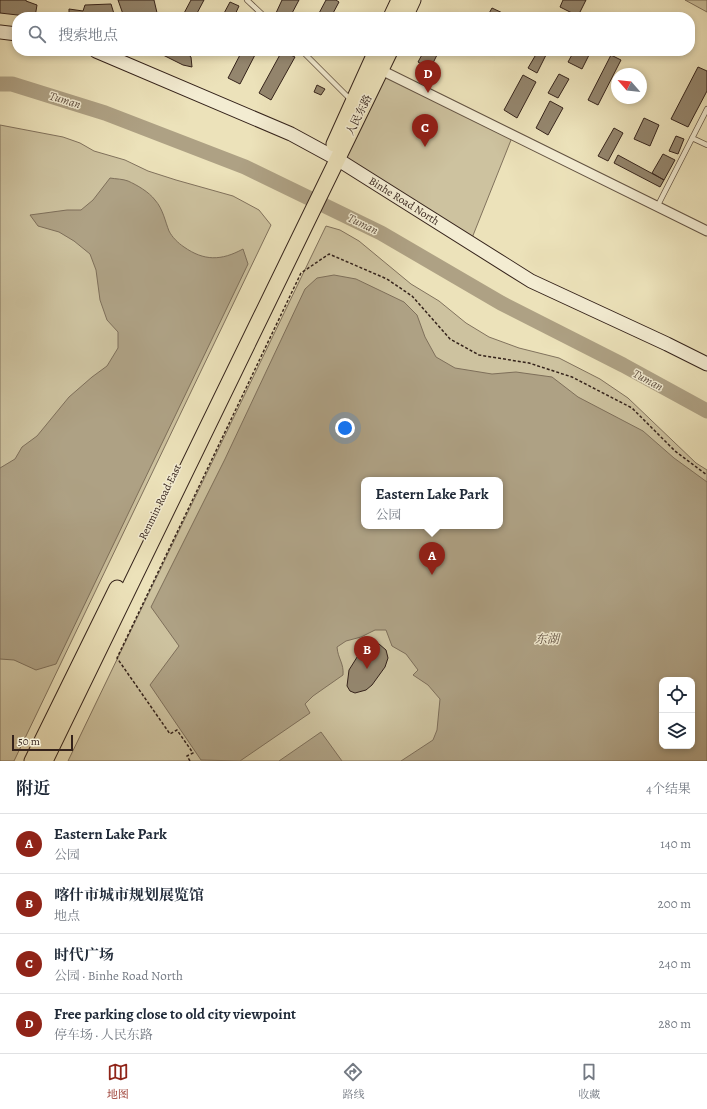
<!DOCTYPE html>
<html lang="zh">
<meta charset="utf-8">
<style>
body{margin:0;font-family:Alegreya,"Noto Serif SC",serif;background:#f6f6f7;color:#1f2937}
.controls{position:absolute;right:12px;bottom:12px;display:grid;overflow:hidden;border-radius:8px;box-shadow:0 2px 6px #0003}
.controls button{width:36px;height:36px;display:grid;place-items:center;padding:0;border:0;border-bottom:1px solid #e0e1e3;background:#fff;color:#1f2937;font:20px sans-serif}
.compass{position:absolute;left:611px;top:68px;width:36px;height:36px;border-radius:50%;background:#fff;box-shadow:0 2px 6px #0003;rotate:298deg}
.scale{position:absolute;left:12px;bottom:10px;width:61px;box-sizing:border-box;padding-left:4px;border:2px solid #35231b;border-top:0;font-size:11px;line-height:14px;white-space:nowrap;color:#35231b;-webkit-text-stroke:3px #f3ecd2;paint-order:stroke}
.you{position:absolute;left:345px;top:428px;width:14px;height:14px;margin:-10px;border:3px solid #fff;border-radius:50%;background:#1a73e8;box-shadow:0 0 0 6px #1a73e833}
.badge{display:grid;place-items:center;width:26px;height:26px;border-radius:50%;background:#8f2418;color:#fff;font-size:13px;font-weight:700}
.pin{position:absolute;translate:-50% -33px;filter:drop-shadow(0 1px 2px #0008)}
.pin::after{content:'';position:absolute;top:21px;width:14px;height:12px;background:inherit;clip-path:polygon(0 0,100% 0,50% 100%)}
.popup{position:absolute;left:361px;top:477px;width:142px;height:52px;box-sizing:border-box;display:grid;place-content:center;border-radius:8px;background:#fff;filter:drop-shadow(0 1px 3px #0005);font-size:13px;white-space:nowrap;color:#747a83}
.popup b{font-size:15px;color:#1f2937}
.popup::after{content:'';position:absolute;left:50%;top:100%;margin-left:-8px;border:8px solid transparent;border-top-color:#fff}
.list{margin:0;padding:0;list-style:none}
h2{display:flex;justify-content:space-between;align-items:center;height:52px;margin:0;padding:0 16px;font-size:17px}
h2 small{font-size:13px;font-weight:400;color:#747a83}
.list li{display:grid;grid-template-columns:26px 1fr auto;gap:12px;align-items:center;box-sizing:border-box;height:60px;padding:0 16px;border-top:1px solid #e0e1e3}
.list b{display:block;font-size:15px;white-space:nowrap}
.list p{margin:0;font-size:13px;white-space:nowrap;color:#747a83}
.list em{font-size:13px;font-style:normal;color:#747a83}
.icon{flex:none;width:22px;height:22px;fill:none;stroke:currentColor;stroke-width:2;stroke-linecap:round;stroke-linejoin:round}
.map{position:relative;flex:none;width:707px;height:761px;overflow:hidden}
.search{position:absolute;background:#fff;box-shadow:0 2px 6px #0003;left:12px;right:12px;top:12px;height:44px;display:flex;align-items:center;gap:10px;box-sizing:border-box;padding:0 14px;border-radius:16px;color:#747a83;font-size:15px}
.sheet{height:292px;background:#fff}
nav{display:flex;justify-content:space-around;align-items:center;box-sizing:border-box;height:56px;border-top:1px solid #e0e1e3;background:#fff;font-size:11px;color:#747a83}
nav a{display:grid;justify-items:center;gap:2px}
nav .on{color:#8f2418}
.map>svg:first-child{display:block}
</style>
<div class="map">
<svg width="707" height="761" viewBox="0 0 707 761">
<rect width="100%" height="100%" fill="#ece2ba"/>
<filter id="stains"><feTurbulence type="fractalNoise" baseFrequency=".005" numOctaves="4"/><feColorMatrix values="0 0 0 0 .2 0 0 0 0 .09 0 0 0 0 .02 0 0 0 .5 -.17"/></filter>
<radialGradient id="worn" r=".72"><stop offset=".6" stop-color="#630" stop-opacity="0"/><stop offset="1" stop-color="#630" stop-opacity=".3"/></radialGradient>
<path fill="#cdc29f" stroke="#81725d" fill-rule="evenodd" d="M 685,0 L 707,0 L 707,12 Z
M 381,70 L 513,135 L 470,243 L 337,159 Z
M 0,125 L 63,137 L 80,143 L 94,151 L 125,160 L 148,171 L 176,180 L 233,196 L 259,210 L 271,225 L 14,761 L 0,761 Z
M 326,226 L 340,230 L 359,241 L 411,284 L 439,301 L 466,323 L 489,337 L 519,348 L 559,358 L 600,379 L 628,398 L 696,463 L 707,470 L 707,761 L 68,761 ZM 364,480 L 500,480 L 500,526 L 364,526 ZM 662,680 L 692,680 L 692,746 L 662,746 Z"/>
<path fill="#aea184" stroke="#7e6f5a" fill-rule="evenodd" d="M 110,178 C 116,179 123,179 128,181 C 137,185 149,192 155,200 C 163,209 165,221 169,231 C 172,237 178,243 184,247 C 204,261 221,261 243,249 L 248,264 L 56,664 L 36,670 L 14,660 L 0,659 L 0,468 L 15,459 L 22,447 L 37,436 L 69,397 L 92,377 L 107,366 L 118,348 L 118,332 L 107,320 L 100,300 L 96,270 L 90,254 L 74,241 L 59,232 L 38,226 L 30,215 L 67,210 L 81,210 L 93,200 Z
M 334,275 L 356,279 L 404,302 L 417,315 L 425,337 L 436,357 L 455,368 L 492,374 L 516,372 L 552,377 L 578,397 L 643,431 L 674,458 L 707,482 L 707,761 L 401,761 L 433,740 L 437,730 L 440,699 L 428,685 L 413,675 L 418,670 L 406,654 L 392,646 L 386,630 L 375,630 L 361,637 L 346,641 L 337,647 C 338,659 344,663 343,675 L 313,696 L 305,704 L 310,713 L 240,761 L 201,760 L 150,685 L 179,646 L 151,607 L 225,459 L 305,289 L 317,278 ZM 364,480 L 500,480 L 500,526 L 364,526 ZM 662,680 L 692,680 L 692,746 L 662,746 Z
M 321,732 L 342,761 L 279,761 Z"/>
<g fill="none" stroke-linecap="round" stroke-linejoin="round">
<path stroke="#aea184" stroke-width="15" d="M 0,84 L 12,84 L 105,113 L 245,167 L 381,233 L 501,303 L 623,365 L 707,411"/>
</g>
<path fill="#94866e" stroke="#35231b" d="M 0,0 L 26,0 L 26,1 L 37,5 L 35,17 L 0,13 Z
M 118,0 L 154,0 L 158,17 L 124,17 Z
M 191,0 L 204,0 L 195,17 L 182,17 Z
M 282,0 L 299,0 L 290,17 L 285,17 L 276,13 Z
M 326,0 L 336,0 L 339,2 L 331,17 L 317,17 Z
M 563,0 L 586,0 L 578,16 L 560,7 Z
M 230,2 L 239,6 L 234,17 L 222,17 Z
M 111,4 L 115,17 L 69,17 L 69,9 L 83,11 L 85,5 Z
M 492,8 L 511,17 L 487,17 Z
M 155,51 L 184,51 L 191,57 L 192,67 L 183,65 Z
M 242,51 L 257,51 L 240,84 L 228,78 Z
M 282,51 L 295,57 L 271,100 L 259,93 Z
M 424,51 L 439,51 L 430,69 L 418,62 Z
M 538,51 L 548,51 L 537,73 L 528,68 Z
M 574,51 L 591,51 L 582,69 L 568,62 Z
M 611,55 L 621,60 L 598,105 L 588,100 Z
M 698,67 L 707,71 L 707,91 L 688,127 L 671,119 Z
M 559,74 L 569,79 L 558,98 L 548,93 Z
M 523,75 L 536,82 L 517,118 L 504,110 Z
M 317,85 L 325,89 L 321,95 L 314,92 Z
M 550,101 L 563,108 L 548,135 L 536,128 Z
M 644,118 L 659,125 L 650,146 L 634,139 Z
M 614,128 L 623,133 L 608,161 L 598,156 Z
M 676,136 L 684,139 L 678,154 L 669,151 Z
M 663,154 L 675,160 L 664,180 L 652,173 Z
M 618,155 L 664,180 L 660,187 L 614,163 Z
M 373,643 L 379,644 L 386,650 L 388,658 L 385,667 L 372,685 L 366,690 L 355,693 L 350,691 L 347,686 L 349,670 L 359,654 L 367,646 Z"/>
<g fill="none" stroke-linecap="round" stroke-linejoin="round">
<g stroke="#635343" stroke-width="6">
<path id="service" d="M 247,0 L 265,17
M 302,51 L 351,100
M 692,138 L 707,145
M 657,207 L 707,109"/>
</g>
<g stroke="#635343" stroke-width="11">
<path id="minor" d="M 381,70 L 707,231"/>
</g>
<g stroke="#35231b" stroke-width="15">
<path id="secondary" d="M 0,32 L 17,34
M 96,51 L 291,134 L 337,159 L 531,281 L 667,344 L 707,364"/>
</g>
<g stroke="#35231b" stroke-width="17">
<path id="primary" d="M 391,17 L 399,0
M 405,17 L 413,0
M 334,144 L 376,51
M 32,761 L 117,588
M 45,761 L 390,51"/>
</g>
<path stroke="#35231b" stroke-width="1.5" stroke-dasharray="3 2" stroke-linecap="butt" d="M 190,761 L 187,756 L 193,753 L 177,730 L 170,734 L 117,658 L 301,273 L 329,254 L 387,279 L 412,296 L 450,339 L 479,355 L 529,363 L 572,377 L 632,408 L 675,451 L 707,475"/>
<use href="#service" stroke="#f3ecd2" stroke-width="4.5"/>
<use href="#minor" stroke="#f3ecd2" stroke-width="9"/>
<use href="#secondary" stroke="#f3ecd2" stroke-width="13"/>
<use href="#primary" stroke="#ece2ba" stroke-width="15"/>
</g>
<g text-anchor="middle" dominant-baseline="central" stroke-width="3" stroke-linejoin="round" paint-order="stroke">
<g font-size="11" fill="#35231b" stroke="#f3ecd2">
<text transform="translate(359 115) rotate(-63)">人民东路</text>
<text transform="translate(404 201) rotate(32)">Binhe Road North</text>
<text transform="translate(160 502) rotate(-64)">Renmin Road East</text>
</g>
<g font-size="12" font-style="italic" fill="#5f4f40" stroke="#f3ecd2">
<text transform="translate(65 100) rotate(17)">Tuman</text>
<text transform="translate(363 224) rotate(26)">Tuman</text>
<text transform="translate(648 380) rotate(28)">Tuman</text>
<text x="547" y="639">东湖</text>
</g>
</g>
<rect width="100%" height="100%" filter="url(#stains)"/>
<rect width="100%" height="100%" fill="url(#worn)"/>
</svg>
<div class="controls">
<button><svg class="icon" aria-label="locate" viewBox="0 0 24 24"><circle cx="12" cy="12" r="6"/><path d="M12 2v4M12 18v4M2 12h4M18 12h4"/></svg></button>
<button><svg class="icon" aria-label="layers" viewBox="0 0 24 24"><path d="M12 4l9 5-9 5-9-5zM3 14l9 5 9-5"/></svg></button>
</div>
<svg class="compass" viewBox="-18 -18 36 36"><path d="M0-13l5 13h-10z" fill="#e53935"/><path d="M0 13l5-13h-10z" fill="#747a83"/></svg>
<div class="scale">50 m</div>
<div class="you"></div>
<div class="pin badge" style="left:432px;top:575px">A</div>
<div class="popup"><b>Eastern Lake Park</b>公园</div>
<div class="pin badge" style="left:367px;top:669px">B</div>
<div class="pin badge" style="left:425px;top:147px">C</div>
<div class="pin badge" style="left:428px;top:93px">D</div>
<div class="search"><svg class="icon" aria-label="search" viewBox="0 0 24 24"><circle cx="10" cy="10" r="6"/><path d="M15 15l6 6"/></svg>搜索地点</div>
</div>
<section class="sheet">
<h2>附近<small>4个结果</small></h2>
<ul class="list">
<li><span class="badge">A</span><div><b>Eastern Lake Park</b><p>公园</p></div><em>140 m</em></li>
<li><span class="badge">B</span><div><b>喀什市城市规划展览馆</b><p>地点</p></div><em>200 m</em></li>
<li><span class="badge">C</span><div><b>时代广场</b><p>公园 · Binhe Road North</p></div><em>240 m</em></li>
<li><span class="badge">D</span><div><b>Free parking close to old city viewpoint</b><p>停车场 · 人民东路</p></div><em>280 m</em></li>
</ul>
</section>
<nav>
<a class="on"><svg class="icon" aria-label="map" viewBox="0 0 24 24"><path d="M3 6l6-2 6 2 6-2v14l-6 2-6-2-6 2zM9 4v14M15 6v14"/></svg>地图</a>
<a><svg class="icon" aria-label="directions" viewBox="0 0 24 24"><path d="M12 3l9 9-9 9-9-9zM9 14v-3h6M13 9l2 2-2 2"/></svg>路线</a>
<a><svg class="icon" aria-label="saved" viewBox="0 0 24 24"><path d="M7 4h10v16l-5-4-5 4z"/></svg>收藏</a>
</nav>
